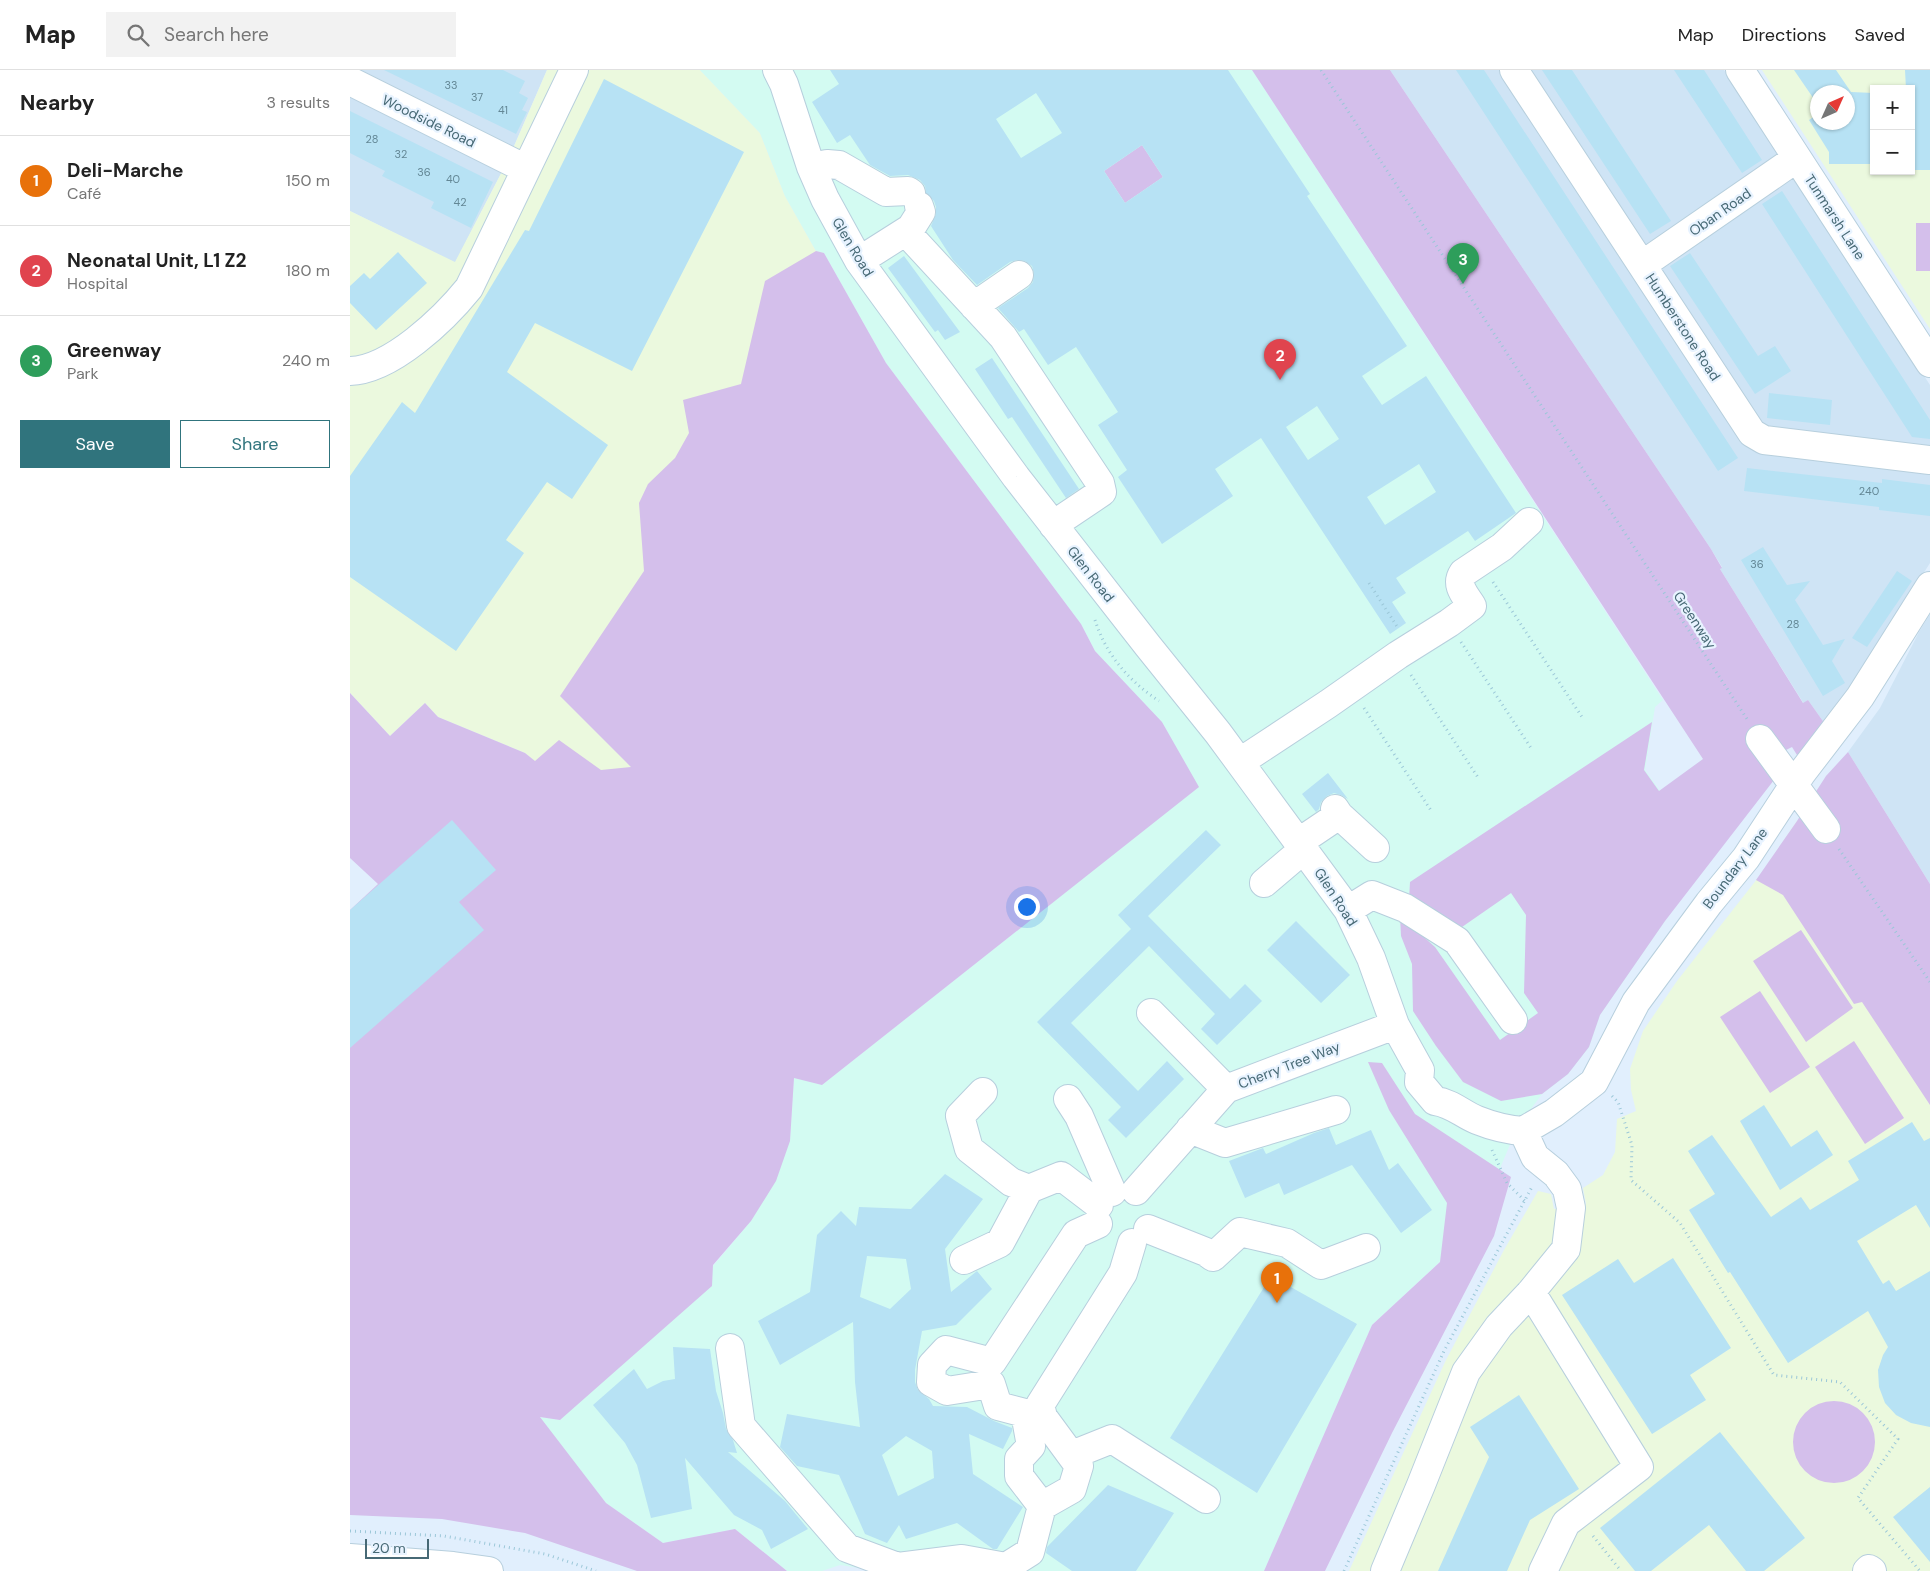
<!DOCTYPE html>
<meta charset="utf-8">
<style>
body{margin:0;font-family:"DM Sans",sans-serif;background:#f2f2f2;color:#222}
.controls{position:absolute;right:15px;top:15px;display:grid;overflow:hidden;border-radius:0px;box-shadow:0 1px 4px #0004}
.controls button{width:45px;height:45px;display:grid;place-items:center;padding:0;border:0;border-bottom:1px solid #e0e0e0;background:#fff;color:#222;font:25px sans-serif}
.compass{position:absolute;left:1460px;top:15px;width:45px;height:45px;border-radius:50%;background:#fff;box-shadow:0 1px 4px #0004;rotate:45deg}
.scale{position:absolute;left:15px;bottom:12px;width:64px;box-sizing:border-box;padding-left:5px;border:2px solid #476975;border-top:0;font-size:14px;line-height:18px;white-space:nowrap;color:#476975;-webkit-text-stroke:4px #e8f3ff;paint-order:stroke}
.you{position:absolute;left:676px;top:836px;width:18px;height:18px;margin:-12px;border:4px solid #fff;border-radius:50%;background:#1a73e8;box-shadow:0 0 0 8px #1a73e833}
.badge{display:grid;place-items:center;width:32px;height:32px;border-radius:50%;background:#30747d;color:#fff;font-size:16px;font-weight:700}
.pin{position:absolute;translate:-50% -41px;filter:drop-shadow(0 1px 2px #0008)}
.pin::after{content:'';position:absolute;top:26px;width:18px;height:15px;background:inherit;clip-path:polygon(0 0,100% 0,50% 100%)}
.list{margin:0;padding:0;list-style:none}
h2{display:flex;justify-content:space-between;align-items:center;height:65px;margin:0;padding:0 20px;font-size:21px}
h2 small{font-size:16px;font-weight:400;color:#767676}
.list li{display:grid;grid-template-columns:32px 1fr auto;gap:15px;align-items:center;box-sizing:border-box;height:90px;padding:0 20px;border-top:1px solid #e0e0e0}
.list b{display:block;font-size:19px;white-space:nowrap}
.list p{margin:0;font-size:16px;white-space:nowrap;color:#767676}
.list em{font-size:16px;font-style:normal;color:#767676}
.actions{display:flex;gap:10px;padding:15px 20px}
.actions a{flex:1;padding:11px 0;border:1px solid #30747d;border-radius:0px;text-align:center;font-size:18px;color:#30747d}
.actions .main{background:#30747d;color:#fff}
.icon{flex:none;width:28px;height:28px;fill:none;stroke:currentColor;stroke-width:2;stroke-linecap:round;stroke-linejoin:round}
.map{position:relative;flex:none;width:1580px;height:1501px;overflow:hidden}
header{display:flex;align-items:center;gap:30px;box-sizing:border-box;height:70px;padding:0 25px;background:#fff;border-bottom:1px solid #e0e0e0}
header strong{font-size:24px}
nav{display:flex;gap:28px;margin-inline-start:auto;font-size:18px}
.search{width:350px;height:45px;background:#f2f2f2;display:flex;align-items:center;gap:12px;box-sizing:border-box;padding:0 18px;border-radius:0px;color:#767676;font-size:19px}
main{display:flex}
aside{flex:1;background:#fff}
.map>svg:first-child{display:block}
</style>
<header>
<strong>Map</strong>
<div class="search"><svg class="icon" aria-label="search" viewBox="0 0 24 24"><circle cx="10" cy="10" r="6"/><path d="M15 15l6 6"/></svg>Search here</div>
<nav><a>Map</a><a>Directions</a><a>Saved</a></nav>
</header>
<main>
<aside>
<h2>Nearby<small>3 results</small></h2>
<ul class="list">
<li><span class="badge" style="background:#e8710a">1</span><div><b>Deli-Marche</b><p>Café</p></div><em>150 m</em></li>
<li><span class="badge" style="background:#e0444e">2</span><div><b>Neonatal Unit, L1 Z2</b><p>Hospital</p></div><em>180 m</em></li>
<li><span class="badge" style="background:#2e9e5b">3</span><div><b>Greenway</b><p>Park</p></div><em>240 m</em></li>
</ul>
<div class="actions"><a class="main">Save</a><a>Share</a></div>
</aside>
<div class="map">
<svg width="1580" height="1501" viewBox="0 0 1580 1501">
<rect width="100%" height="100%" fill="#e1effd"/>
<path fill="#cfe4f5" d="M 0,0 L 197,0 L 158,90 L 105,193 L 0,141 Z
M 1040,0 L 1374,0 L 1580,315 L 1580,493 L 1494,629 L 1475,654 L 1458,630 L 1454,634 L 1370,499 L 1372,497 L 1361,479 Z
M 1580,544 L 1580,814 L 1498,682 L 1530,638 L 1569,562 Z"/>
<path fill="#ebf9de" fill-rule="evenodd" d="M 197,0 L 350,0 L 410,63 L 435,126 L 466,181 L 474,183 L 375,851 L 175,683 L 88,647 L 75,633 L 40,666 L 0,623 L 0,141 L 105,192 L 158,90 Z
M 1412,0 L 1580,0 L 1580,259 L 1455,66 ZM 1524,19 L 1561,19 L 1561,101 L 1524,101 ZM 1468,22 L 1498,22 L 1498,52 L 1468,52 Z
M 1447,751 L 1580,951 L 1580,1501 L 999,1501 L 1096,1290 L 1154,1180 L 1188,1121 L 1201,1124 L 1204,1139 L 1236,1134 L 1233,1118 L 1253,1105 L 1265,1082 L 1267,1049 L 1286,1041 L 1281,1020 L 1280,999 L 1293,961 L 1327,911 L 1411,804 Z"/>
<path fill="#d3fbf2" d="M 350,0 L 902,0 L 1313,630 L 1305,637 L 1295,700 L 1310,721 L 1353,689 L 1315,851 L 1250,945 L 1239,977 L 1218,1004 L 1192,1024 L 1167,1058 L 1124,1160 L 1022,1255 L 914,1501 L 528,1501 L 490,1495 L 472,1501 L 437,1501 L 385,1459 L 313,1473 L 256,1433 L 189,1347 L 210,1350 L 363,1196 L 401,1151 L 440,1071 L 444,1007 L 472,1015 L 848,717 L 812,652 L 745,581 L 731,554 L 536,293 L 474,183 L 466,181 L 435,126 L 410,63 Z"/>
<path fill="#d4bfeb" d="M 902,0 L 1040,0 L 1361,479 L 1372,498 L 1370,499 L 1453,633 L 1458,630 L 1475,654 L 1452,682 L 1447,685 L 1442,677 L 1434,681 L 1424,710 L 1315,851 L 1250,945 L 1239,977 L 1218,1004 L 1192,1024 L 1151,1031 L 1113,1012 L 1086,976 L 1063,941 L 1062,894 L 1051,866 L 1050,846 L 1085,877 L 1150,970 L 1188,943 L 1174,923 L 1176,845 L 1161,823 L 1112,857 L 1059,830 L 1060,812 L 1302,652 L 1294,700 L 1309,721 L 1353,689 Z
M 792,75 L 813,107 L 775,133 L 754,101 Z
M 1566,153 L 1580,153 L 1580,201 L 1566,201 Z
M 466,181 L 474,183 L 536,293 L 731,554 L 745,581 L 812,652 L 849,717 L 472,1015 L 444,1008 L 440,1071 L 426,1111 L 401,1151 L 363,1195 L 362,1216 L 210,1350 L 190,1347 L 256,1433 L 313,1473 L 385,1459 L 437,1501 L 287,1501 L 175,1463 L 92,1449 L 0,1445 L 0,840 L 28,814 L 0,788 L 0,623 L 40,666 L 75,633 L 88,647 L 175,683 L 185,691 L 209,670 L 251,700 L 281,697 L 210,626 L 294,501 L 289,433 L 298,414 L 325,388 L 339,363 L 333,330 L 391,314 L 415,211 Z
M 1498,682 L 1580,814 L 1580,1035 L 1512,932 L 1504,934 L 1433,825 L 1406,810 L 1447,751 L 1476,706 Z
M 1451,860 L 1503,938 L 1456,972 L 1403,891 Z
M 1410,921 L 1460,997 L 1420,1023 L 1370,947 Z
M 1504,971 L 1554,1048 L 1515,1074 L 1465,997 Z
M 1018,992 L 1032,993 L 1065,1044 L 1161,1107 L 1144,1166 L 1042,1363 L 975,1501 L 914,1501 L 1022,1255 L 1090,1192 L 1097,1133 L 1039,1040 Z
M1443 1372a41 41 0 1 1 82 0a41 41 0 1 1-82 0Z"/>
<path fill="#b7e2f4" fill-rule="evenodd" d="M 34,0 L 153,0 L 175,11 L 169,23 L 178,28 L 172,40 L 177,42 L 166,64 Z
M 480,0 L 878,0 L 960,124 L 957,126 L 1057,276 L 1012,306 L 1032,335 L 1076,306 L 1166,443 L 1125,471 L 1118,461 L 1046,508 L 1056,523 L 1042,532 L 1056,553 L 1040,564 L 911,368 L 865,399 L 883,426 L 812,474 L 768,407 L 777,400 L 748,355 L 768,342 L 726,277 L 698,295 L 674,259 L 669,262 L 648,238 L 678,218 L 683,212 L 684,203 L 682,196 L 675,191 L 667,190 L 660,192 L 627,215 L 603,190 L 581,156 L 586,144 L 586,137 L 584,131 L 576,123 L 575,116 L 570,110 L 558,105 L 540,106 L 520,95 L 500,65 L 487,73 L 462,32 L 489,14 ZM 686,23 L 712,63 L 671,88 L 646,49 ZM 792,75 L 813,107 L 775,133 L 754,101 ZM 967,336 L 989,369 L 958,390 L 936,357 ZM 1069,394 L 1086,422 L 1035,455 L 1017,427 Z
M 1106,0 L 1134,0 L 1388,388 L 1368,401 Z
M 1192,0 L 1222,0 L 1321,151 L 1300,164 Z
M 1324,0 L 1354,0 L 1412,90 L 1392,103 Z
M 1444,0 L 1486,0 L 1501,22 L 1524,23 L 1524,94 L 1479,94 L 1479,82 L 1459,50 L 1468,44 L 1468,52 L 1498,52 L 1498,22 L 1468,22 L 1468,35 Z
M 1555,0 L 1580,0 L 1580,100 L 1561,100 L 1561,19 L 1556,19 Z
M 254,9 L 394,82 L 282,301 L 185,253 L 157,302 L 258,375 L 222,429 L 197,412 L 156,470 L 174,483 L 106,581 L 0,507 L 0,406 L 52,332 L 65,343 L 175,160 L 179,161 Z
M 0,41 L 143,112 L 121,158 L 81,138 L 84,132 L 32,106 L 35,101 L 0,83 Z
M 1432,121 L 1580,350 L 1580,369 L 1562,367 L 1412,134 Z
M 48,182 L 77,213 L 26,260 L 0,233 L 0,216 L 14,203 L 20,209 Z
M 1340,183 L 1408,286 L 1425,276 L 1441,301 L 1405,324 L 1320,196 Z
M 554,186 L 610,262 L 595,270 L 588,260 L 585,262 L 538,198 Z
M 642,288 L 729,419 L 716,428 L 662,347 L 658,349 L 625,299 Z
M 1419,323 L 1482,330 L 1480,355 L 1417,348 Z
M 1397,398 L 1532,413 L 1532,409 L 1580,415 L 1580,446 L 1529,440 L 1529,437 L 1394,421 Z
M 1413,477 L 1437,515 L 1460,511 L 1445,530 L 1473,575 L 1495,569 L 1482,591 L 1495,613 L 1473,626 L 1391,490 Z
M 1547,501 L 1562,511 L 1517,577 L 1502,568 Z
M 978,703 L 998,729 L 991,725 L 984,723 L 977,726 L 971,732 L 969,739 L 966,742 L 952,724 Z
M 102,750 L 146,800 L 109,832 L 134,860 L 0,978 L 0,840 Z
M 856,760 L 871,775 L 798,846 L 880,929 L 895,914 L 912,931 L 867,975 L 851,959 L 865,944 L 799,876 L 721,953 L 788,1021 L 817,991 L 834,1009 L 776,1068 L 758,1050 L 771,1037 L 687,952 L 781,859 L 768,845 Z
M 946,851 L 1000,905 L 971,933 L 917,880 Z
M 1414,1035 L 1441,1077 L 1467,1060 L 1483,1085 L 1430,1120 L 1390,1051 Z
M 1562,1052 L 1574,1071 L 1580,1068 L 1580,1158 L 1566,1135 L 1507,1171 L 1533,1214 L 1539,1210 L 1546,1221 L 1580,1201 L 1580,1357 L 1561,1353 L 1546,1345 L 1535,1333 L 1529,1317 L 1528,1300 L 1533,1285 L 1538,1277 L 1518,1241 L 1438,1293 L 1380,1202 L 1378,1203 L 1339,1140 L 1365,1124 L 1338,1081 L 1362,1065 L 1421,1147 L 1451,1127 L 1460,1140 L 1509,1110 L 1498,1091 Z
M 979,1058 L 986,1075 L 1021,1060 L 1039,1100 L 1048,1093 L 1082,1140 L 1051,1163 L 1002,1095 L 934,1125 L 929,1113 L 895,1128 L 879,1091 L 913,1078 L 916,1084 L 964,1063 Z
M 595,1104 L 633,1129 L 595,1179 L 601,1222 L 627,1201 L 642,1219 L 606,1255 L 572,1261 L 565,1300 L 565,1312 L 568,1320 L 579,1329 L 583,1336 L 617,1337 L 644,1351 L 662,1358 L 662,1361 L 653,1379 L 619,1364 L 623,1404 L 673,1437 L 647,1479 L 643,1479 L 607,1453 L 556,1469 L 549,1455 L 537,1473 L 515,1464 L 489,1405 L 447,1396 L 430,1377 L 437,1344 L 510,1357 L 505,1312 L 503,1252 L 430,1295 L 408,1251 L 460,1222 L 467,1165 L 491,1141 L 506,1156 L 509,1137 L 561,1139 ZM 517,1186 L 556,1189 L 561,1219 L 540,1239 L 510,1227 ZM 556,1366 L 582,1381 L 584,1408 L 548,1426 L 532,1385 Z
M 1323,1188 L 1381,1278 L 1340,1305 L 1356,1330 L 1302,1364 L 1212,1225 L 1268,1189 L 1284,1213 Z
M 921,1206 L 1007,1254 L 907,1423 L 820,1368 Z
M 323,1277 L 360,1279 L 366,1321 L 373,1343 L 376,1359 L 383,1370 L 387,1383 L 378,1382 L 435,1431 L 458,1459 L 421,1479 L 412,1460 L 384,1445 L 335,1388 L 342,1439 L 301,1448 L 287,1395 L 275,1373 L 243,1335 L 284,1299 L 297,1319 L 313,1311 L 325,1309 Z
M 1169,1325 L 1229,1419 L 1180,1450 L 1157,1501 L 1088,1501 L 1139,1387 L 1120,1357 Z
M 1370,1362 L 1455,1468 L 1414,1501 L 1396,1501 L 1359,1455 L 1301,1501 L 1285,1501 L 1250,1458 Z
M 758,1415 L 824,1443 L 786,1501 L 722,1501 L 696,1483 L 697,1477 Z
M 1580,1417 L 1580,1492 L 1543,1447 Z"/>
<g fill="none" stroke-linecap="round" stroke-linejoin="round">
<g stroke="#b7cfdd" stroke-width="30">
<path id="minor" d="M 427,0 L 434,14 L 461,97 L 475,129 L 509,191 L 666,407 L 798,576 L 868,663 L 998,840 L 1021,888 L 1045,955 L 1070,1000 L 1069,1012 L 1085,1031 C 1102,1033 1112,1044 1127,1050 C 1142,1056 1158,1060 1173,1061
M 1164,0 L 1402,363 L 1414,370 L 1580,390
M 1390,0 L 1580,293
M 0,11 L 176,99
M 461,97 L 477,94 L 489,95 L 536,122 L 558,121 L 561,123
M 556,162 L 653,267 L 750,413 L 752,422 L 703,455
M 509,191 L 561,158 L 571,142 L 569,136
M 1292,195 L 1447,88
M 624,236 L 669,205
M 0,301 C 41,300 94,249 119,218 L 224,0
M 1410,669 L 1476,759
M 890,692 L 978,634 L 1048,585 L 1099,553 L 1122,536 C 1115,525 1105,515 1113,503 L 1152,477 L 1179,452
M 985,739 L 989,745 L 1025,778
M 949,772 L 989,745
M 914,813 L 954,779
M 998,840 L 1022,825 L 1055,838 L 1107,871 L 1163,950
M 801,943 L 876,1019
M 633,1022 L 610,1046 L 619,1079 L 661,1112 L 679,1119
M 718,1029 L 729,1046 L 762,1122
M 840,1059 L 875,1073 L 986,1040
M 1173,1061 L 1204,1043 L 1244,1012 L 1286,932 L 1359,833 L 1396,788 L 1451,704 L 1510,627 L 1580,516
M 786,1121 L 876,1019 L 1045,955
M 748,1154 L 726,1164 L 642,1292 L 596,1280 L 582,1295 L 581,1312 L 597,1321 L 641,1314 L 648,1336 L 675,1343 L 681,1376 L 669,1389 L 669,1406 L 692,1436 L 722,1419 L 729,1396 L 693,1347 L 690,1335 L 773,1203 L 782,1173
M 798,1159 L 856,1182 L 863,1187 L 890,1162 L 937,1173 L 971,1195 L 1016,1178
M 614,1190 L 650,1173 L 679,1119 L 711,1106 L 749,1135
M 1181,1222 L 1289,1397 L 1216,1453 L 1193,1501
M 380,1278 L 391,1356 L 497,1478 L 548,1497 L 612,1489 L 656,1497 L 680,1482 L 692,1436
M 722,1385 L 762,1369 L 856,1429
M 0,1488 L 103,1496 L 139,1501
M 1035,1501 L 1071,1415 L 1116,1302 L 1149,1256 L 1181,1222 L 1216,1179 L 1221,1138 L 1217,1119 L 1206,1104 L 1185,1087 L 1173,1061
M 1517,1501 L 1519,1499 L 1522,1501"/>
</g>
<path stroke="#9bc7d8" stroke-width="3" stroke-dasharray="1 4" stroke-linecap="butt" d="M 971,0 L 1397,649
M 1143,512 L 1232,647
M 1019,513 L 1048,558
M 745,550 C 756,585 779,611 809,631
M 1111,572 L 1181,678
M 1061,605 L 1129,709
M 1014,638 L 1082,742
M 1489,779 L 1580,912
M 1262,1026 L 1268,1032 L 1282,1075 L 1281,1110 L 1330,1153 L 1424,1305 L 1490,1312 L 1548,1369 L 1508,1428 L 1570,1501
M 1142,1080 L 1157,1113 L 1175,1131
M 0,1461 L 94,1466 L 195,1484 L 246,1501
M 1243,1466 L 1271,1501
M 994,1501 L 1094,1281 L 1183,1115"/>
<use href="#minor" stroke="#fff" stroke-width="28"/>
</g>
<g text-anchor="middle" dominant-baseline="central" stroke-width="4.5" stroke-linejoin="round" paint-order="stroke">
<g font-size="11" fill="#638795">
<text x="101" y="15">33</text>
<text x="127" y="27">37</text>
<text x="153" y="40">41</text>
<text x="22" y="69">28</text>
<text x="51" y="84">32</text>
<text x="74" y="102">36</text>
<text x="103" y="109">40</text>
<text x="110" y="132">42</text>
<text x="1519" y="421">240</text>
<text x="1407" y="494">36</text>
<text x="1443" y="554">28</text>
</g>
<g font-size="14" fill="#476975" stroke="#e8f3ff">
<text transform="translate(79 51) rotate(26)">Woodside Road</text>
<text transform="translate(1370 142) rotate(-35)">Oban Road</text>
<text transform="translate(1485 147) rotate(57)">Tunmarsh Lane</text>
<text transform="translate(503 177) rotate(59)">Glen Road</text>
<text transform="translate(1333 257) rotate(57)">Humberstone Road</text>
<text transform="translate(741 504) rotate(52)">Glen Road</text>
<text transform="translate(1345 550) rotate(57)">Greenway</text>
<text transform="translate(1385 798) rotate(-53)">Boundary Lane</text>
<text transform="translate(986 827) rotate(57)">Glen Road</text>
<text transform="translate(939 995) rotate(-21)">Cherry Tree Way</text>
</g>
</g>
</svg>
<div class="controls">
<button>+</button>
<button>−</button>
</div>
<svg class="compass" viewBox="-18 -18 36 36"><path d="M0-13l5 13h-10z" fill="#e53935"/><path d="M0 13l5-13h-10z" fill="#767676"/></svg>
<div class="scale">20 m</div>
<div class="you"></div>
<div class="pin badge" style="left:927px;top:1233px;background:#e8710a">1</div>
<div class="pin badge" style="left:930px;top:310px;background:#e0444e">2</div>
<div class="pin badge" style="left:1113px;top:214px;background:#2e9e5b">3</div>
</div>
</main>
